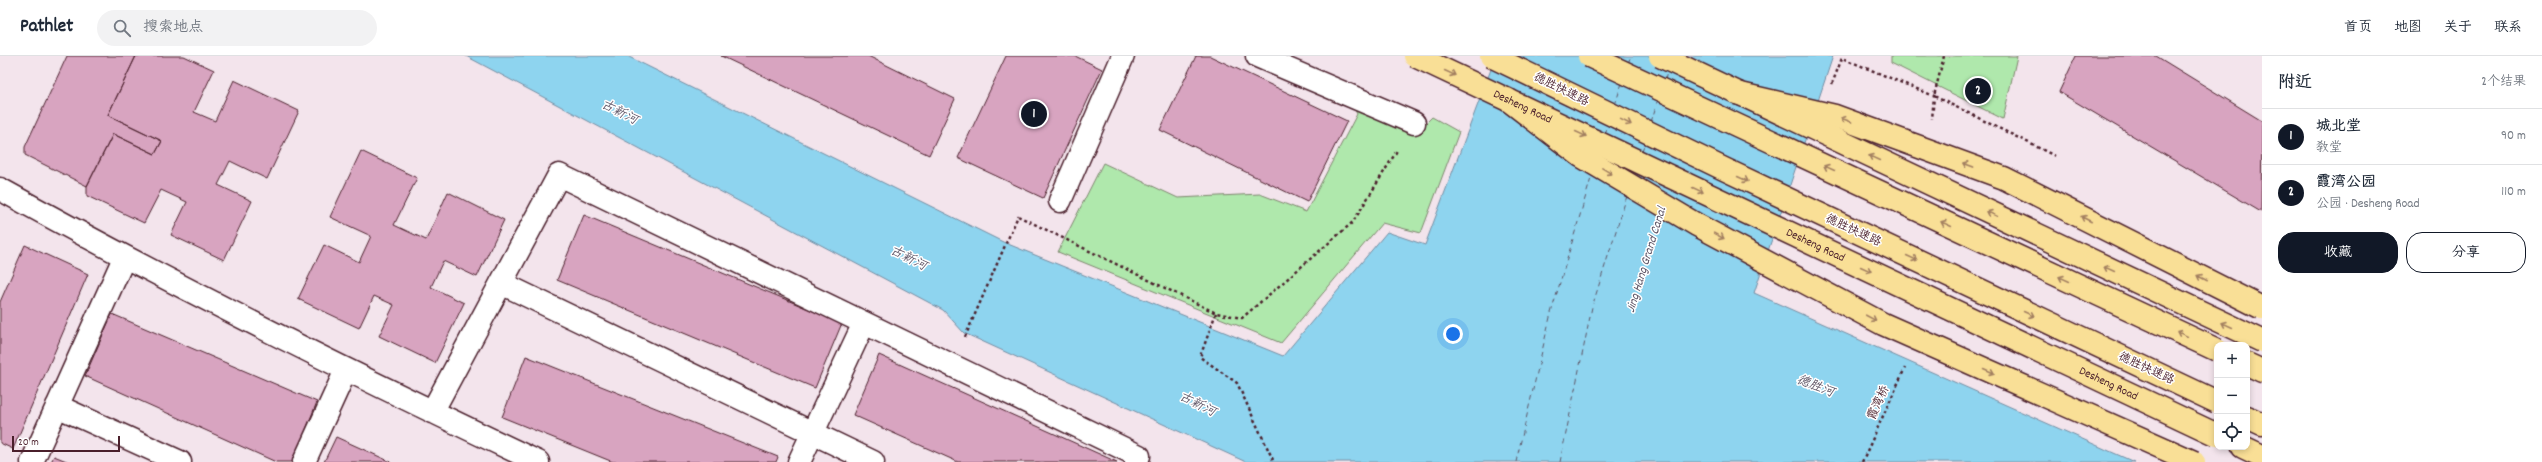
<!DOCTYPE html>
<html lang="zh">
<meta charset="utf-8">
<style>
body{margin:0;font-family:Dekko,"LXGW WenKai TC",sans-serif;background:#f2f2f3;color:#1f2937}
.controls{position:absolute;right:12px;bottom:12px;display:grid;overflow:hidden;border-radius:8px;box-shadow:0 2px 6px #0003}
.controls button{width:36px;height:36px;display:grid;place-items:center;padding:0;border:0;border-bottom:1px solid #e0e1e3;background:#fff;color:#1f2937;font:20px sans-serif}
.scale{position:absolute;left:12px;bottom:10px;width:108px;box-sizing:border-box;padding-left:4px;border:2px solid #4a1f2b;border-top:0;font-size:11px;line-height:14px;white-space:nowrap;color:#4a1f2b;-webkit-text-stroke:3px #fff;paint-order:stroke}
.you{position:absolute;left:1453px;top:278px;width:14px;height:14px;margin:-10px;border:3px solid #fff;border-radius:50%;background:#1a73e8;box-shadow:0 0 0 6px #1a73e833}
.badge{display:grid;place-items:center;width:26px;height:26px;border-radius:50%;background:#111827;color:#fff;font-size:13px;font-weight:700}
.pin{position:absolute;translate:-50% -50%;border:2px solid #fff;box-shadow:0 1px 4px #0006}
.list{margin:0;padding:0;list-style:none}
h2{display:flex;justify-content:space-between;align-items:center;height:52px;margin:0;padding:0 16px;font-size:17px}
h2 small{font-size:13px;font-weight:400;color:#747a83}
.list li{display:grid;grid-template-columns:26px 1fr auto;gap:12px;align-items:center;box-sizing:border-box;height:56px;padding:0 16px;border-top:1px solid #e0e1e3}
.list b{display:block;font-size:15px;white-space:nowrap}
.list p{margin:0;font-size:13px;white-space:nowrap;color:#747a83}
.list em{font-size:13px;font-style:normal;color:#747a83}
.actions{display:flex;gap:8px;padding:12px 16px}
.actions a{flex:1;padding:9px 0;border:1px solid #111827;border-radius:16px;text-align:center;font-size:14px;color:#111827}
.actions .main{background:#111827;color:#fff}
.icon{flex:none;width:22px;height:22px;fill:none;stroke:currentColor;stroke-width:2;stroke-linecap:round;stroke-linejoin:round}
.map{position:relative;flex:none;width:2262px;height:406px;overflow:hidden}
header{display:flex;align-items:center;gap:24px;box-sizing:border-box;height:56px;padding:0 20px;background:#fff;border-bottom:1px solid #e0e1e3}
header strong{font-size:19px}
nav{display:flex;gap:22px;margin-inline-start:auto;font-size:14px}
.search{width:280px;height:36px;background:#f2f2f3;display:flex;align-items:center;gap:10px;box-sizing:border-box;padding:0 14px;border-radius:22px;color:#747a83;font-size:15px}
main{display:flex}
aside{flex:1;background:#fff}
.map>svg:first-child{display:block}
</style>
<header>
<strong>Pathlet</strong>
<div class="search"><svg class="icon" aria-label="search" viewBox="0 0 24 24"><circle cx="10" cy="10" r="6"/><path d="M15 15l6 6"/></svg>搜索地点</div>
<nav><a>首页</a><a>地图</a><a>关于</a><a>联系</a></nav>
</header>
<main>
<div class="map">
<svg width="2262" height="406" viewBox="0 0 2262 406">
<rect width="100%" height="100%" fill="#f3e4ec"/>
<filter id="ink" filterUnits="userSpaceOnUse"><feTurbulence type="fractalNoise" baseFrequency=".025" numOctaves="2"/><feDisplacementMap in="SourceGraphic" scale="8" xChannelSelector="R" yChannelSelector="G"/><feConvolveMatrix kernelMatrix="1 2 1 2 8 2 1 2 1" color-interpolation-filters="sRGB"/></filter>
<g filter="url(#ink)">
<path fill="#afe8ac" stroke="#7c846c" d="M 1891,0 L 2017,0 L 2003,63 L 1891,7 Z
M 1352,48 L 1416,77 L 1432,61 L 1459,76 L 1421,177 L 1382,167 L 1281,287 L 1058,196 L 1103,107 L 1178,142 L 1260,138 L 1306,156 L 1357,58 Z"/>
<path fill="#8ed4ef" stroke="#738ca1" d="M 466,0 L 627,0 L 1003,186 L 1283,300 L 1387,176 L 1425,189 L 1496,0 L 1833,0 L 1754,237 L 2134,406 L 1246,406 L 964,277 L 943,254 Z"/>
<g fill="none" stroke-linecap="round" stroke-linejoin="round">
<path stroke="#5e5566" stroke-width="1" stroke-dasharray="5 4" stroke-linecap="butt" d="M 1628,7 L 1631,0
M 1665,24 L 1667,16
M 1615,49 L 1622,27
M 1651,66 L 1658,44
M 1605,78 L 1608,69
M 1642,95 L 1645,86
M 1516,406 L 1551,257 L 1592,119
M 1560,406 L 1592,251 L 1627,140"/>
</g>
<path fill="#d8a4c0" stroke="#4a1f2b" d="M 67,0 L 136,0 L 108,59 L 162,85 L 155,98 L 113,78 L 87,130 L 25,99 L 25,91 Z
M 136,0 L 184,0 L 214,14 L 194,56 L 215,65 L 234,24 L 299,55 L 267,123 L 230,105 L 218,129 L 252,145 L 224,204 L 171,179 L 187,146 L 161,134 L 144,167 L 87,140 L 87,130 L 113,78 L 155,98 L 162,85 L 108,59 Z
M 721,0 L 868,0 L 955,43 L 929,99 Z
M 1006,0 L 1075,0 L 1102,13 L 1043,142 L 958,102 Z
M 1196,0 L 1210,0 L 1347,65 L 1307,146 L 1160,74 Z
M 2076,0 L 2156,0 L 2262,65 L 2261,156 L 2059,36 Z
M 361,95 L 417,122 L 394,169 L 426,184 L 448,136 L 504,164 L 477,221 L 443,205 L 431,231 L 464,247 L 435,307 L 379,280 L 394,249 L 374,240 L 359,272 L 298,243 L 324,189 L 359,206 L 371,180 L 330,161 Z
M 584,159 L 842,267 L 815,332 L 557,224 Z
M 25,189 L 88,218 L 13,393 L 0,387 L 0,246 Z
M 112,258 L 317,346 L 293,406 L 276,406 L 85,320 Z
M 879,299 L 1117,406 L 958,406 L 853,359 Z
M 526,300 L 778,401 L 776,406 L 613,406 L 502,361 Z
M 336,381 L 391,406 L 324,406 Z
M 54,400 L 69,406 L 51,406 Z"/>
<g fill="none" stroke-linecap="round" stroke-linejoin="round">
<g stroke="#4a1f2b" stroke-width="25">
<path id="minor" d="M 1257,0 L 1414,67
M 0,133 C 176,231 356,320 538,406
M 1060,145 L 1123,0
M 501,227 L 873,406
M 57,350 L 180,406
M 432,356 L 559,119 L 1139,400 L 1136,406
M 32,406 L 124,202
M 304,406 L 346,314
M 799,406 L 864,267"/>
</g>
<g stroke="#4a1f2b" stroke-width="25">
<path id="major" d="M 2243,391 L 2262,400"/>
</g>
<g stroke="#4a1f2b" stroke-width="25">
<path id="highway" d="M 2247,308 L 2262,315
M 2247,361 L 2262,368"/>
</g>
<path stroke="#4a1f2b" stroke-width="2.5" stroke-dasharray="3 3" stroke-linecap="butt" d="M 1944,0 L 1934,40 L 2055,100
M 1832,28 L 1842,2 L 1934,40 L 1932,63
M 1216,257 L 1200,301 L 1237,327 L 1274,406
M 965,281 L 1018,160 L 1216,257 L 1242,262 L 1353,166 L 1398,93
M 1862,406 L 1905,312"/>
<use href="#minor" stroke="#fff" stroke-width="22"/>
<use href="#major" stroke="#f9df96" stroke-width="22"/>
<use href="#highway" stroke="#f9df96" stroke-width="22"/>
<g stroke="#4a1f2b" stroke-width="25" stroke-linecap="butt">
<g id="major-bridge">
<path id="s1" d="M 1415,0 L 2217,379"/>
<path d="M 1660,0 L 2262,285"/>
</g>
</g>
<g stroke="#4a1f2b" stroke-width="25" stroke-linecap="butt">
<path id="highway-bridge" d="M 1491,0 L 1724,113 L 2217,346
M 1589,0 L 2217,294
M 1736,37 L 1835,60 L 2004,122 L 2262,252
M 1507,43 L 1581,100 L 1697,169 L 1883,268 L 2194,406"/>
</g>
<use href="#major-bridge" stroke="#f9df96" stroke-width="22"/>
<use href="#highway-bridge" stroke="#f9df96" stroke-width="22"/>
</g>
<defs><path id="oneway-shaft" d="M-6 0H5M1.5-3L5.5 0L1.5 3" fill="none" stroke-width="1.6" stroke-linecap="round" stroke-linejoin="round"/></defs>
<g stroke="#a27f60">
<use href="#oneway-shaft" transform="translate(1450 17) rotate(25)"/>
<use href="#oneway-shaft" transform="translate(1846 64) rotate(-160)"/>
<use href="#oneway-shaft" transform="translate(1626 66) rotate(26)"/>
<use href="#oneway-shaft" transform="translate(1581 78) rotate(25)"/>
<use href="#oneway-shaft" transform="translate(1874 102) rotate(-155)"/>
<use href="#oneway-shaft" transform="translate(1968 109) rotate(-160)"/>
<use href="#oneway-shaft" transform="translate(1829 112) rotate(-155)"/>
<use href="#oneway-shaft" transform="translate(1607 115) rotate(31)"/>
<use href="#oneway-shaft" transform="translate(1743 123) rotate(25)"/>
<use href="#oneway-shaft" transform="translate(1698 134) rotate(25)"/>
<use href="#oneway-shaft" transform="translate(1992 158) rotate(-155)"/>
<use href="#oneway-shaft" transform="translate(2086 163) rotate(-153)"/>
<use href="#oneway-shaft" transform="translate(1946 168) rotate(-155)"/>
<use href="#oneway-shaft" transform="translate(1719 180) rotate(28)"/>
<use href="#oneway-shaft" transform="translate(1912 202) rotate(25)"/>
<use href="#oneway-shaft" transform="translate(1866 213) rotate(25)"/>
<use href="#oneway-shaft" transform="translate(2109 213) rotate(-155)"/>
<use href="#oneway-shaft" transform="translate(2202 222) rotate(-153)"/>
<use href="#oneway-shaft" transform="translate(2064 223) rotate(-155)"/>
<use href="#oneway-shaft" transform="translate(2029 258) rotate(25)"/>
<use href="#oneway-shaft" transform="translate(1871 262) rotate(28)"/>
<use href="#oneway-shaft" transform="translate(2227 269) rotate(-155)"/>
<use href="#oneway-shaft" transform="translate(2182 278) rotate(-155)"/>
<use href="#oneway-shaft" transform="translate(1989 315) rotate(24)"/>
</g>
</g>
<g text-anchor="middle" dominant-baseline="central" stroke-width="3" stroke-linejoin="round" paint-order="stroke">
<g font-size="12" fill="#4a1f2b" stroke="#fff">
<text transform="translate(1561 34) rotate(26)">德胜快速路</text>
<text stroke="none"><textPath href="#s1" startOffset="119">Desheng Road</textPath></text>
<text transform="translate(1853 175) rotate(25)">德胜快速路</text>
<text stroke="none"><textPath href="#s1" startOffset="443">Desheng Road</textPath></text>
<text transform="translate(2146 313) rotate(25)">德胜快速路</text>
<text stroke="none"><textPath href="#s1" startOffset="767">Desheng Road</textPath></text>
<text transform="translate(1879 347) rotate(-66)">霞湾桥</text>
</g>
<g font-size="13" font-style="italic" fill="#5e5566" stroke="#fff">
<text transform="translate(619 57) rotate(27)">古新河</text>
<text transform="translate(908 203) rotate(27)">古新河</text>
<text transform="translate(1647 204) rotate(-73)">Jing Hang Grand Canal</text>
<text transform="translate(1815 331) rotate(21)">德胜河</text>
<text transform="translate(1197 349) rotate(27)">古新河</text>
</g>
</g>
</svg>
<div class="controls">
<button>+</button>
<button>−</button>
<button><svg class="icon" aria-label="locate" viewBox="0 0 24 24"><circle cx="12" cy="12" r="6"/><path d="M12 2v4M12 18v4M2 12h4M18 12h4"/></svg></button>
</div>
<div class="scale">20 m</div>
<div class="you"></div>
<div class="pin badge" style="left:1034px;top:58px">1</div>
<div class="pin badge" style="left:1978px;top:35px">2</div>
</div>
<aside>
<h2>附近<small>2个结果</small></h2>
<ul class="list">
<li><span class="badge">1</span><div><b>城北堂</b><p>教堂</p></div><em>90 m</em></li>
<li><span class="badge">2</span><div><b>霞湾公园</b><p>公园 · Desheng Road</p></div><em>110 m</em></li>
</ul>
<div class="actions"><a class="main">收藏</a><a>分享</a></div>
</aside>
</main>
